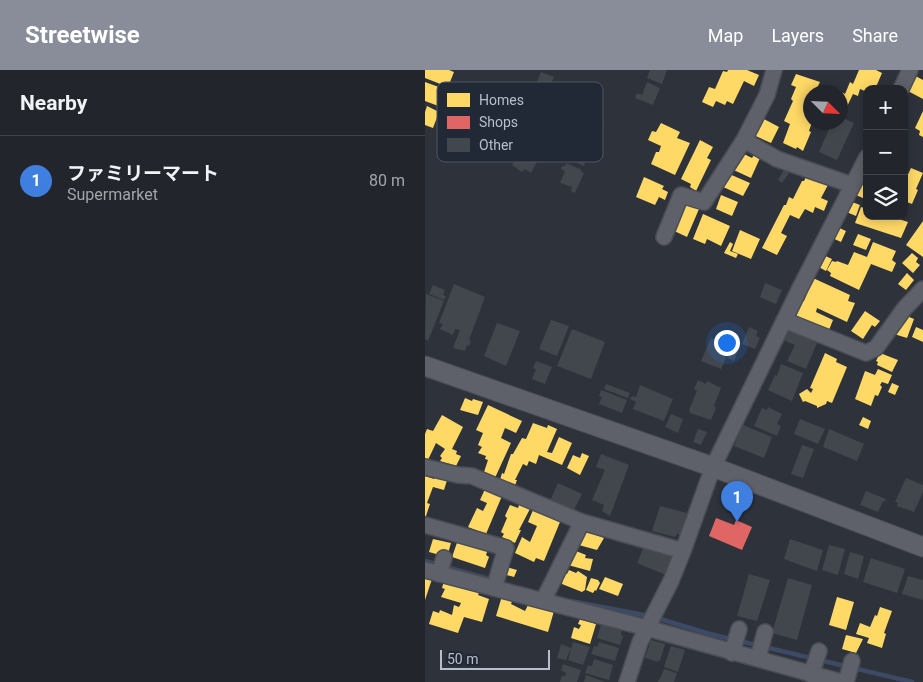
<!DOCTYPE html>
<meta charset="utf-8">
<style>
body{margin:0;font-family:Roboto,"Noto Sans JP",sans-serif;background:#2e3238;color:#f1f3f6}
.controls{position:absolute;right:15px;top:15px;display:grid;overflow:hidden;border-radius:10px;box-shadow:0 2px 12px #0003}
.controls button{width:45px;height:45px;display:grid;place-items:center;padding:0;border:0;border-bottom:1px solid #3f4348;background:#22262c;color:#f1f3f6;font:25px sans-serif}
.compass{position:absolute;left:378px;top:15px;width:45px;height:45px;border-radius:50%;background:#22262c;box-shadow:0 2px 12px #0003;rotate:114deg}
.scale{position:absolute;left:15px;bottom:12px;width:110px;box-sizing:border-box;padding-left:5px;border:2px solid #b9becb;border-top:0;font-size:14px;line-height:18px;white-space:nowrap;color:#b9becb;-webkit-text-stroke:4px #212836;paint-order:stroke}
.you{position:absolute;left:301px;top:272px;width:18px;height:18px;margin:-12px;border:4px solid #fff;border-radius:50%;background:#1a73e8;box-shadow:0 0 0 8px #1a73e833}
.badge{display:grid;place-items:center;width:32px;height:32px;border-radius:50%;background:#888d99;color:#fff;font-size:16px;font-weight:700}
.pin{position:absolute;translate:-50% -41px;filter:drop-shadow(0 1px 2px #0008)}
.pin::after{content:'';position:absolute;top:26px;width:18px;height:15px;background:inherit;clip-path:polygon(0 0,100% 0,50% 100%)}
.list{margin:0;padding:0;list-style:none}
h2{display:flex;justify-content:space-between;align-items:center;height:65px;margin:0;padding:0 20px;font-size:21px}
h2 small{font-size:16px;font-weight:400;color:#a2a5a9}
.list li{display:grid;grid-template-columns:32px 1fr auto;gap:15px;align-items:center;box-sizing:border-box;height:90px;padding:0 20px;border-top:1px solid #3f4348}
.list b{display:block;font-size:19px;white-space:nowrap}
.list p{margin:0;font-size:16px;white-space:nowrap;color:#a2a5a9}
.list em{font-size:16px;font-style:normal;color:#a2a5a9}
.icon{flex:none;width:28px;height:28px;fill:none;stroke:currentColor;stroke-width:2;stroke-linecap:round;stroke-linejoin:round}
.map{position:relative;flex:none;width:498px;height:612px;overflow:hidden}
header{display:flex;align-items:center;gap:30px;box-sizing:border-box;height:70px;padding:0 25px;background:#888d99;color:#fff}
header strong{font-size:24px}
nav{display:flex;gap:28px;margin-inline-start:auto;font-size:18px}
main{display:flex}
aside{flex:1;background:#22262c}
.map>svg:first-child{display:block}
</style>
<header>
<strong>Streetwise</strong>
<nav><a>Map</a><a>Layers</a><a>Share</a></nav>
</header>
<main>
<aside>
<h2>Nearby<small></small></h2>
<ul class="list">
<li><span class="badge" style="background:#3f7fe0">1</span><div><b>ファミリーマート</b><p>Supermarket</p></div><em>80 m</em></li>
</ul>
</aside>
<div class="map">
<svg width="498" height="612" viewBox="0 0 498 612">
<rect width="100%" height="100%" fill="#2e323b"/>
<path fill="#ffd966" d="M 0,0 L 24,0 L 29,2 L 23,17 L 0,8 Z
M 303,0 L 322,0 L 334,5 L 329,16 L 319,11 L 308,34 L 302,31 L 300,35 L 291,31 L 288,37 L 277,32 L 284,17 L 290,19 L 298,1 L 302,2 Z
M 434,0 L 451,0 L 457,3 L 451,17 L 442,19 L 442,22 L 435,19 L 433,26 L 428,24 L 419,43 L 416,42 L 416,22 L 411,22 L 412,20 L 420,24 L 425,12 L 428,14 Z
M 485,3 L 498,10 L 498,29 L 479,19 Z
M 371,4 L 395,12 L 390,22 L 386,22 L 386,52 L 387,52 L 384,61 L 386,62 L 378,81 L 372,77 L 371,79 L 358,73 L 365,54 L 359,51 L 368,31 L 366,29 L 371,17 L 366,15 Z
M 0,12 L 22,20 L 16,37 L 0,31 Z
M 2,36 L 14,42 L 8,58 L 0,55 L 0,42 Z
M 498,41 L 498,67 L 494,65 L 495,61 L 490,58 Z
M 333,46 L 354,57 L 346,73 L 324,63 Z
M 236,53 L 255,62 L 252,68 L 265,73 L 250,105 L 226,94 L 231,82 L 234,82 L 236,76 L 223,70 L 227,61 L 231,62 Z
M 275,70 L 288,77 L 282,88 L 286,90 L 271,121 L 265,117 L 266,114 L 256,109 Z
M 317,83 L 327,88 L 329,85 L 335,88 L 326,108 L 300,96 Z
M 486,98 L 498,103 L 491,119 L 493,120 L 487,134 L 479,131 L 479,113 Z
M 442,100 L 442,127 L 440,129 L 431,125 Z
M 302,103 L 325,113 L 318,126 L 296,116 Z
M 383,103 L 404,113 L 396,128 L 403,131 L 399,141 L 390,137 L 388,143 L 380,139 L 374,149 L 365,145 L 356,163 L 362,166 L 352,185 L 337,178 L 359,135 L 361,135 L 364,127 L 368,129 L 377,111 L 379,111 Z
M 219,107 L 239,116 L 237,119 L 243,122 L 240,130 L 234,127 L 230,135 L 211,127 Z
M 296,125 L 313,132 L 307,146 L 291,139 Z
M 422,130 L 435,135 L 431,146 L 419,141 Z
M 257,131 L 274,139 L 262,167 L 245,159 Z
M 436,137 L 442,139 L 442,146 L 464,146 L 483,152 L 476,168 L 430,153 Z
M 278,144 L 305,156 L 296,176 L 282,169 L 280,174 L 268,169 Z
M 498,151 L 498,187 L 481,175 Z
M 408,155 L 421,161 L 416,172 L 403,166 Z
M 315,160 L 335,169 L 326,189 L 307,181 Z
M 433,164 L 446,169 L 441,180 L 428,175 Z
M 305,172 L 308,174 L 305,181 L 313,184 L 311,188 L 299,183 Z
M 448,172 L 471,181 L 467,190 L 471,193 L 467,202 L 446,194 L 434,220 L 405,206 L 406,203 L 402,200 L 407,191 L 411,192 L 412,191 L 423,195 L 429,182 L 442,187 Z
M 487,183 L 493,188 L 491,192 L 495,195 L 488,203 L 477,193 Z
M 396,184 L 407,189 L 401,201 L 390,195 Z
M 482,203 L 489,210 L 481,220 L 473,214 Z
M 388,208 L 425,225 L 423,231 L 430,233 L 422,252 L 392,238 L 391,242 L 408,250 L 404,260 L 369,245 L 375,229 L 379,231 Z
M 440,241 L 455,251 L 450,257 L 447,255 L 438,269 L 426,261 Z
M 477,244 L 489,249 L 482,268 L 469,264 Z
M 491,257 L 498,260 L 498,272 L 487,267 Z
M 400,283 L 412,289 L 411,292 L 422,297 L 407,333 L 402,331 L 401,334 L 392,338 L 392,336 L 380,331 L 378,332 L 374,324 L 382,319 L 386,323 L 388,319 L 385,318 Z
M 455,283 L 473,290 L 467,302 L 452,295 L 453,292 L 451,291 Z
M 453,299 L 467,305 L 463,314 L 457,312 L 455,315 L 457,317 L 453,326 L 450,325 L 446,336 L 430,329 L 440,301 L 450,305 Z
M 467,313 L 474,316 L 470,325 L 463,322 Z
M 40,328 L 47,331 L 48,329 L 58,332 L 53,345 L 35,340 Z
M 63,335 L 97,351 L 91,363 L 80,358 L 76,368 L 86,373 L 69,410 L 58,405 L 63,390 L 60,389 L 61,386 L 53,383 L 57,377 L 53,375 L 58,363 L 51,360 Z
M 17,345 L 38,357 L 27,379 L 32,381 L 31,384 L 36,386 L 31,396 L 15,391 L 17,388 L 15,386 L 20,379 L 11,373 L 2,392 L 0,392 L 0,364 L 2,359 L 8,361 Z
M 438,347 L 446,351 L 443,359 L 434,355 Z
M 108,353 L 122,358 L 123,355 L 132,359 L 122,382 L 127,383 L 134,367 L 147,373 L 137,395 L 114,385 L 111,394 L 104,391 L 102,396 L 98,394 L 90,410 L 92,410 L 89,418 L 74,413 L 77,403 L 79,404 L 86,384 L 88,384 L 97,368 L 101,369 Z
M 157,383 L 164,386 L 155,405 L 142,398 L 148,385 L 155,388 Z
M 11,405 L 23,407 L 19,420 L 8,417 L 2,433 L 5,434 L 0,449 L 0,406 L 9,409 Z
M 60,419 L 77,426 L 61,464 L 43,457 L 52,438 L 58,441 L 62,433 L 55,430 Z
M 95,432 L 106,437 L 94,460 L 96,460 L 90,473 L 77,467 L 79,464 L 76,462 L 82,448 L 80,446 L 85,435 L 93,438 Z
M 108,440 L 135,452 L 119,491 L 111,488 L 109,492 L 90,483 L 97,467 L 105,472 L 112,456 L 103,452 Z
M 158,460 L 179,468 L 172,480 L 150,474 Z
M 34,467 L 64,476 L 61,485 L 64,487 L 60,498 L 27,487 Z
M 8,469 L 26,473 L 22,487 L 4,482 Z
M 151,481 L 161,485 L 160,488 L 168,489 L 165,501 L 143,495 L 145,485 L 149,486 Z
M 81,497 L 92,500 L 89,507 L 78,504 Z
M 144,500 L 151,503 L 153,501 L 162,507 L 160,520 L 157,522 L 137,514 L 139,503 L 142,504 Z
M 0,507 L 7,509 L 0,530 Z
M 180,507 L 198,514 L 193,526 L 174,519 Z
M 166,508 L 173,510 L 175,513 L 171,521 L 170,520 L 168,523 L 161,520 Z
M 19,511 L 55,520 L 53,525 L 64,529 L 57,552 L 39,547 L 33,563 L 4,554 L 8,541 L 14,543 L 15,540 L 27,545 L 29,535 L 34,537 L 36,533 L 16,527 L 20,519 L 17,518 Z
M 77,526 L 88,529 L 86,534 L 100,541 L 104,533 L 129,541 L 123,562 L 71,546 Z
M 412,527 L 429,532 L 421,560 L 404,555 Z
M 455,537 L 467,541 L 459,563 L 461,564 L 457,578 L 442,573 L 444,568 L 431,564 L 435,553 L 445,557 L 450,545 L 452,546 Z
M 155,549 L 171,554 L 165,574 L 146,568 L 149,557 L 154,559 L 156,555 L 153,554 Z
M 421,565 L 438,569 L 431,583 L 417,579 Z"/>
<path fill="#e06666" d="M 291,448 L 309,455 L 311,450 L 327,457 L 317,480 L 284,466 Z"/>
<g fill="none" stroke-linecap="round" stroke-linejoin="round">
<path stroke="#3d4a65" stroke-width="4.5" d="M 0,491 L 68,510
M 146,531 L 224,546
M 232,548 L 285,564 L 487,612"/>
</g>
<path fill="#42464d" d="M 225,0 L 242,0 L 237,14 L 222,8 Z
M 116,2 L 129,7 L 127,12 L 132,15 L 127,27 L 109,19 Z
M 222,12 L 235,18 L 228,35 L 210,28 L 212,23 L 217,25 Z
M 161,43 L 179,50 L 171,70 L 149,61 L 152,55 L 155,56 Z
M 416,47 L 429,53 L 412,90 L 394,82 L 407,52 L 416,52 Z
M 153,71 L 166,75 L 159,96 L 146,90 Z
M 92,85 L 99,87 L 100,85 L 112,92 L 106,103 L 100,99 L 97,102 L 87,95 Z
M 141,93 L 157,100 L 156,102 L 159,103 L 150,123 L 146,121 L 147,117 L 135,113 L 140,101 L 136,99 L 137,96 L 140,96 Z
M 359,100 L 364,103 L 357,113 L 353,110 Z
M 340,213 L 357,220 L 351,234 L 335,227 Z
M 29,214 L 60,227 L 44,270 L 46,271 L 44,276 L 42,275 L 40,281 L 28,278 L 35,260 L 30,259 L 28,265 L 15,259 L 18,254 L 14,253 Z
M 8,215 L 20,220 L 18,225 L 21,226 L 19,230 L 4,224 Z
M 1,224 L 19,231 L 3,271 L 0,269 Z
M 126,250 L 144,256 L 132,286 L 114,279 Z
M 72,253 L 95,261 L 81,296 L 59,286 Z
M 363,255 L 394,268 L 381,299 L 362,291 L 370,275 L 356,269 Z
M 324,257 L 333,261 L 331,266 L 335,268 L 330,279 L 317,274 Z
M 147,259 L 180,272 L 166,309 L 132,296 Z
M 286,268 L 296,273 L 292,281 L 302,285 L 296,299 L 276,291 Z
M 302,275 L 314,279 L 309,291 L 302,288 L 303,285 L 299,283 Z
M 111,291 L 127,297 L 120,314 L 107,309 L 111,299 L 108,298 Z
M 356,294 L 378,303 L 367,331 L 343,320 L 350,305 L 352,306 Z
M 273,310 L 281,314 L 282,311 L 296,318 L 289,336 L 291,338 L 286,350 L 265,343 L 265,341 L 264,340 L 272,321 L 269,319 Z
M 181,314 L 205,323 L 203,328 L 179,319 Z
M 215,315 L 248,329 L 239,351 L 208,339 L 211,332 L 205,329 L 207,326 L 211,327 Z
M 176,320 L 202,330 L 197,343 L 174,334 L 177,327 L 174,326 Z
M 343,337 L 357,344 L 352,354 L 356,356 L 352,366 L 329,356 L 337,338 L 342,340 Z
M 246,344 L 258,349 L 253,363 L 240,357 Z
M 375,349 L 400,359 L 393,374 L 369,364 Z
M 318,355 L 347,367 L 339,388 L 309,376 Z
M 273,359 L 282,362 L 276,375 L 268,372 Z
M 404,359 L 439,374 L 432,391 L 398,377 Z
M 377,375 L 389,379 L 378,408 L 366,404 Z
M 176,384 L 204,395 L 185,446 L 177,441 L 179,435 L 167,430 L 180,400 L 171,397 Z
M 481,408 L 498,415 L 498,422 L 489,442 L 472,436 L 473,433 L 470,432 Z
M 133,413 L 157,424 L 147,444 L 124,433 Z
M 441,421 L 461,429 L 459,432 L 458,431 L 453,442 L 435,435 Z
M 235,436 L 262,443 L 256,465 L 252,464 L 250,467 L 227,461 Z
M 365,469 L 398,480 L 392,501 L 359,489 Z
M 220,474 L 249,485 L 243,504 L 241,503 L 241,505 L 212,493 Z
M 404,475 L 420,479 L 413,505 L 397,500 Z
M 425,482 L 439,486 L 433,509 L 419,504 Z
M 446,488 L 480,499 L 472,523 L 438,512 Z
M 324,504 L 345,510 L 332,551 L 312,546 Z
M 483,506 L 498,510 L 498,530 L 477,524 Z
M 363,508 L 387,515 L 372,570 L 347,563 Z
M 180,553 L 197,559 L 196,565 L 198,566 L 195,575 L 172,568 L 176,555 L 179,556 Z
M 226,570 L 240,574 L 235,591 L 233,590 L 233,592 L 220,588 Z
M 148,572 L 165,577 L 158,595 L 143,590 Z
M 174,572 L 194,578 L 190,591 L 166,584 L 169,576 L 172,577 Z
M 136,574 L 146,578 L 141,590 L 132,588 Z
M 246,576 L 260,580 L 253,602 L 239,597 Z
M 169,589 L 188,595 L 184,610 L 160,603 L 163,595 L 167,596 Z
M 138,594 L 156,600 L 152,612 L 135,612 L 137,606 L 140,606 L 141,603 L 136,600 Z
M 239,599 L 252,603 L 249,612 L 233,612 L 234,609 L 235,609 Z
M 161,605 L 180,612 L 159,612 Z"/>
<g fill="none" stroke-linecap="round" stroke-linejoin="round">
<g stroke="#4a4d54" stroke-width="18">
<path id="minor" d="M 476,19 L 485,0
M 319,70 L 352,89 L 427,115
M 239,167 L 256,125 L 279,132 L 319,70 L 342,25 L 349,0
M 359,250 L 441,283 L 451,278 L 479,239 L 498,219
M 0,397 L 33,405 L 47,406 L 157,452 L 258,481
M 0,455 L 81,478 L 69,518
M 0,500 L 222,558 L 416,612
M 14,504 L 19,488
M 118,531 L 157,452
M 307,583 L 314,559
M 333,588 L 340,562
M 386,605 L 394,581
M 202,612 L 215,572 L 246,511 L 258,481 L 288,397 L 375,218 L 442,87
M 421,612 L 427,591"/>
</g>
<g stroke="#4a4d54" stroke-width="21">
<path id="tertiary" d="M 0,296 L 288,397 L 498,477"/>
</g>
<use href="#minor" stroke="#5e6169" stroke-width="15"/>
<use href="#tertiary" stroke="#5e6169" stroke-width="19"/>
</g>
<rect x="12" y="12" width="166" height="80" rx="8" fill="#212836" stroke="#4f5563" stroke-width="1"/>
<rect x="22" y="23" width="23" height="14" fill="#ffd966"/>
<rect x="22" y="46" width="23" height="13" fill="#e06666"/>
<rect x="22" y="68" width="23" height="14" fill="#42464d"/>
<g font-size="14" fill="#b9becb">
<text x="54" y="35">Homes</text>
<text x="54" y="57">Shops</text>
<text x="54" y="80">Other</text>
</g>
</svg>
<div class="controls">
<button>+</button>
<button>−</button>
<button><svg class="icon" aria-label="layers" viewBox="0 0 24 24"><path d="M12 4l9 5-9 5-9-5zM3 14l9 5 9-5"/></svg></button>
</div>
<svg class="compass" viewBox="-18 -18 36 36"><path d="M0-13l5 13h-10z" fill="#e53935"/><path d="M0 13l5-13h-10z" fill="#a2a5a9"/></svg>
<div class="scale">50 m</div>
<div class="you"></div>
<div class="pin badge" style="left:312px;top:452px;background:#3f7fe0">1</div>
</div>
</main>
